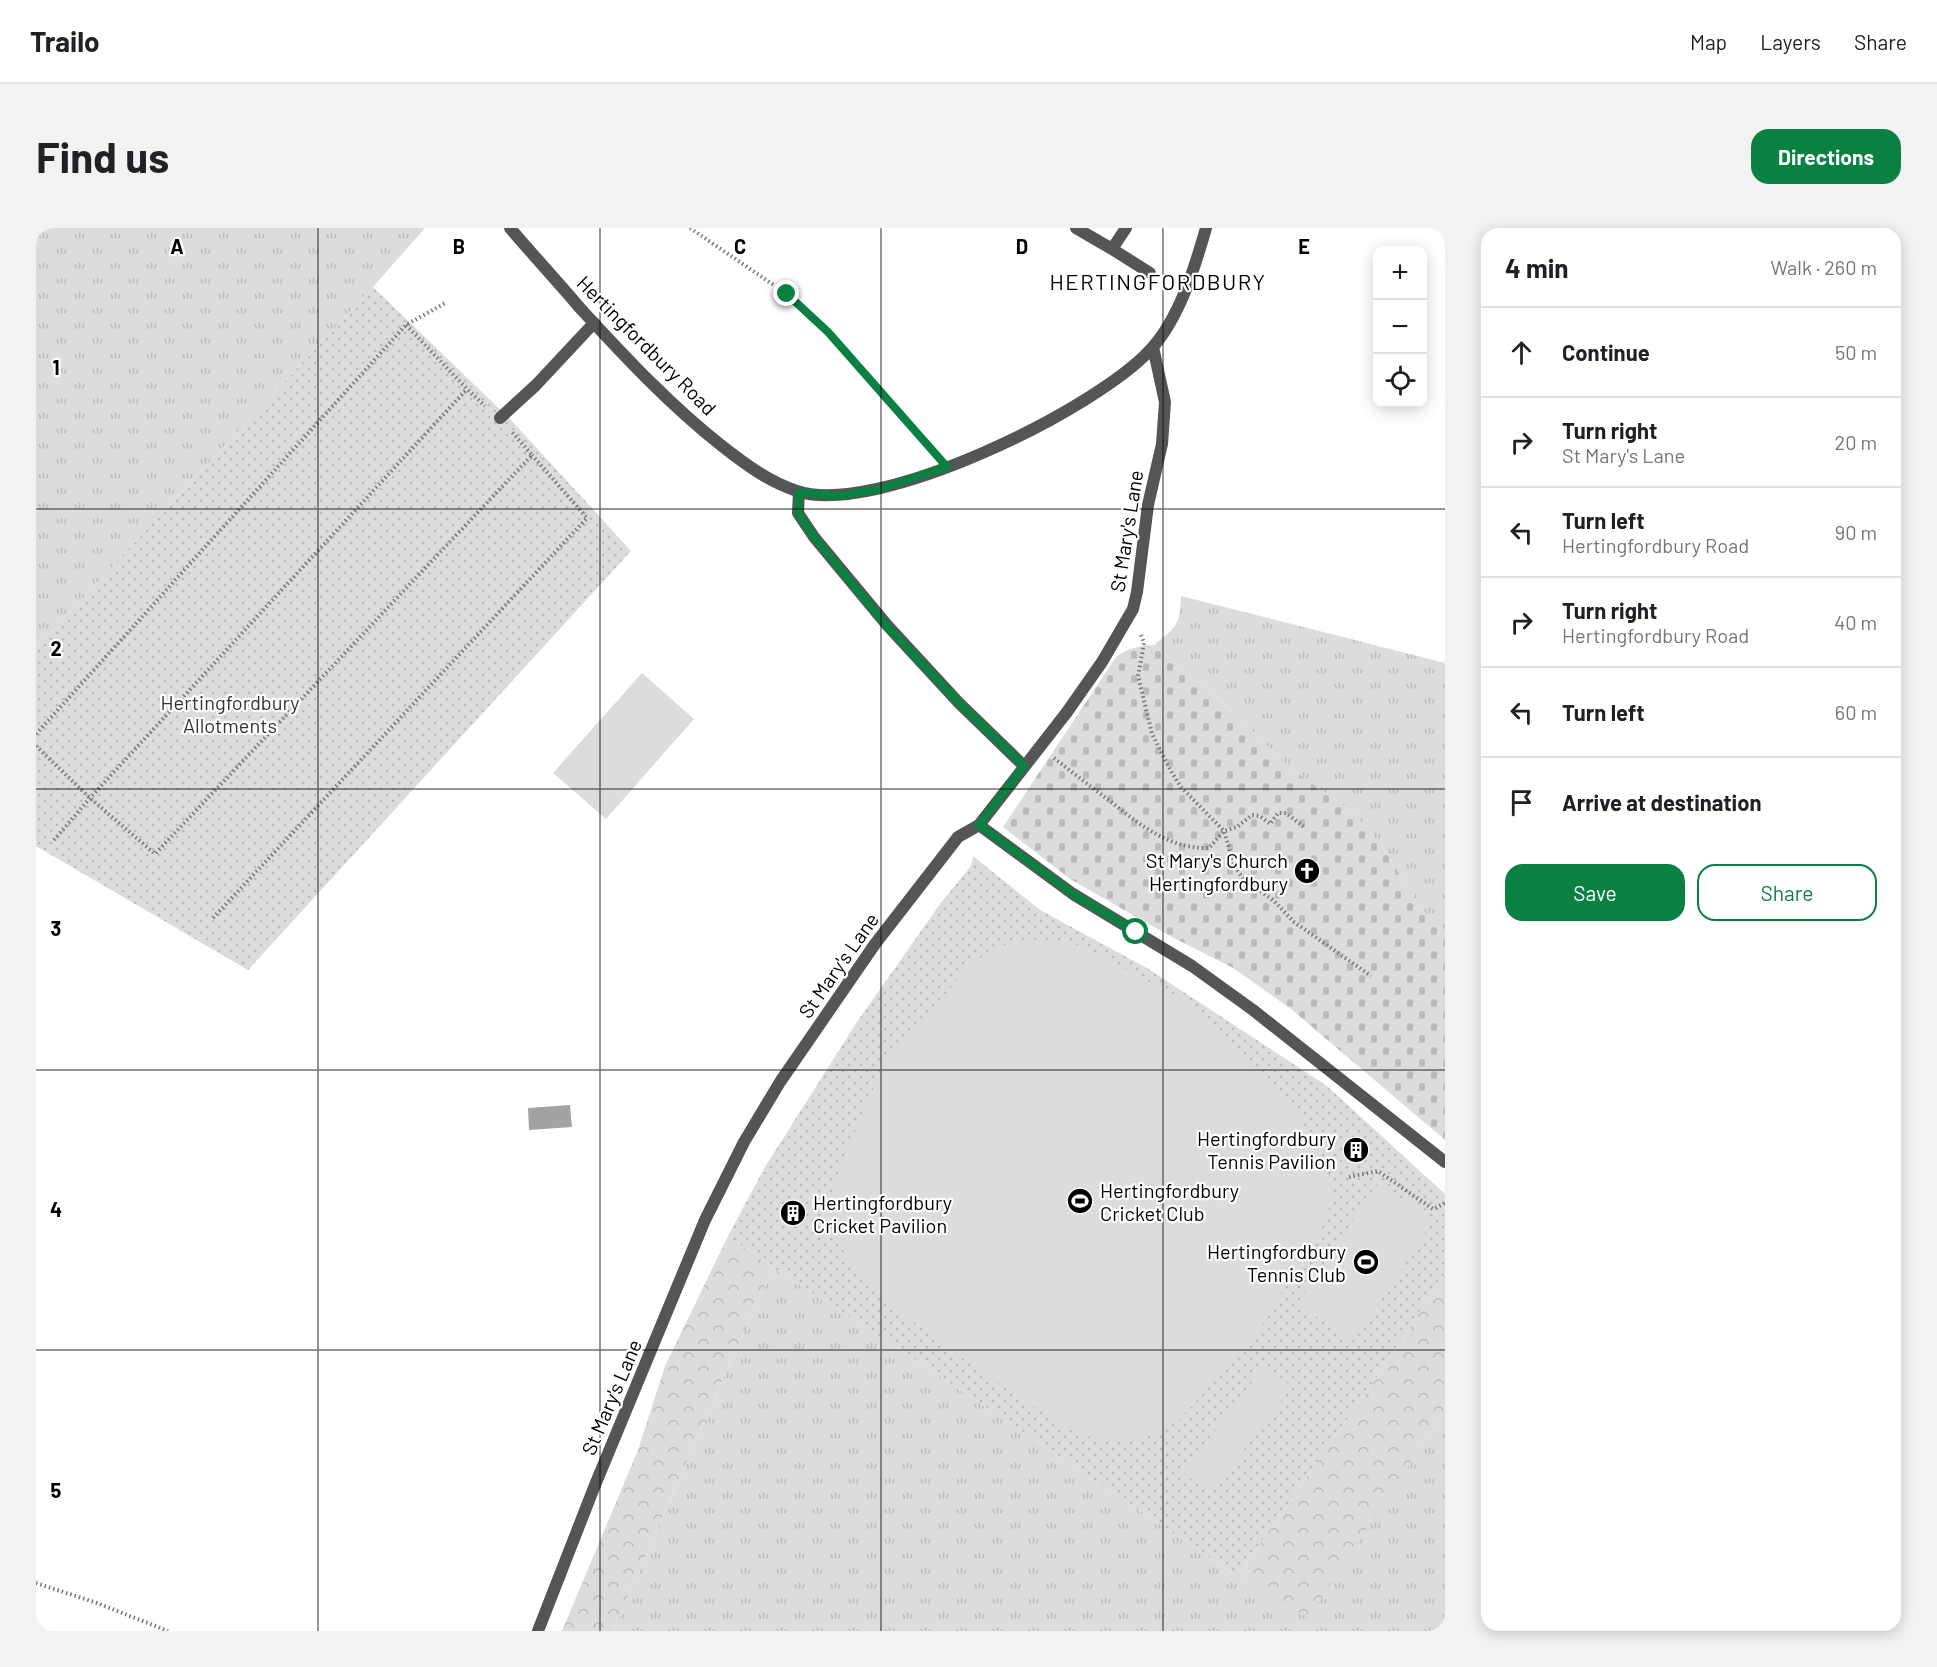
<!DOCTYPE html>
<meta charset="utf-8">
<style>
body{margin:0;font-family:Barlow,sans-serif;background:#f2f2f2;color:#202124}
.controls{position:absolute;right:18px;top:18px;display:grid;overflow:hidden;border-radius:12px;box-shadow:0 3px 15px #0003}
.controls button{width:54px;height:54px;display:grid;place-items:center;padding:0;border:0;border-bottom:2px solid #e0e0e0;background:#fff;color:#202124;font:30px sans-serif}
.stop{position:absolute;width:18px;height:18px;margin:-14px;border:4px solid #0b8043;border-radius:50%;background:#fff}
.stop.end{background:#0b8043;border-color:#fff;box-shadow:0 2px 6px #0008}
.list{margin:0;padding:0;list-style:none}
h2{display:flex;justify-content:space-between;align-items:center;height:78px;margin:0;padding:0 24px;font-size:26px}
h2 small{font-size:20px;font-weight:400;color:#757577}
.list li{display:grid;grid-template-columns:39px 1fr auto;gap:18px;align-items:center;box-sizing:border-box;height:90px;padding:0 24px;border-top:2px solid #e0e0e0}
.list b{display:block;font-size:22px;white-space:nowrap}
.list p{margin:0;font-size:20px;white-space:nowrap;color:#757577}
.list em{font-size:20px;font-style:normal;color:#757577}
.actions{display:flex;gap:12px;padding:18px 24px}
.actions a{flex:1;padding:14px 0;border:2px solid #0b8043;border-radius:18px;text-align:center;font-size:21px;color:#0b8043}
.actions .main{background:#0b8043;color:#fff}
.icon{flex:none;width:33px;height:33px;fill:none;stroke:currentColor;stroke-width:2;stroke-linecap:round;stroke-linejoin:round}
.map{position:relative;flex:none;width:1409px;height:1403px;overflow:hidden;border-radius:18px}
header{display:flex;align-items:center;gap:36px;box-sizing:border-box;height:84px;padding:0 30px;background:#fff;border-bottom:2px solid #e0e0e0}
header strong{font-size:28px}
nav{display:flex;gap:33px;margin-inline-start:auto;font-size:21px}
.intro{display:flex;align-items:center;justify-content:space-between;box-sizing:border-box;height:144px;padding:0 36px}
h1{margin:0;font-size:42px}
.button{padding:15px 27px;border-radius:18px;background:#0b8043;color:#fff;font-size:21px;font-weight:700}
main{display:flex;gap:36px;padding:0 36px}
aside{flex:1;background:#fff;border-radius:18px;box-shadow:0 3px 15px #0003}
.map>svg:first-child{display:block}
</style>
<header>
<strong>Trailo</strong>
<nav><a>Map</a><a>Layers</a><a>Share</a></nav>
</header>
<div class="intro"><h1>Find us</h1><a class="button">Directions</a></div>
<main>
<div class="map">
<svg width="1409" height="1403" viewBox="0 0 1409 1403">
<defs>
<pattern id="grass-tufts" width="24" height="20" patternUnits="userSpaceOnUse" patternTransform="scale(1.5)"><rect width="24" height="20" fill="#dcdcdc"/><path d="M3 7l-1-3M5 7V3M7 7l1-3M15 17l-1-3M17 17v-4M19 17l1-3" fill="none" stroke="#bbb"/></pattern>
<pattern id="forest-crowns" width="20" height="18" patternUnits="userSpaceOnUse" patternTransform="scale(1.5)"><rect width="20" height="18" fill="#dcdcdc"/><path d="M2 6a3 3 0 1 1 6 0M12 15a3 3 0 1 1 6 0" fill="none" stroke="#bbb"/></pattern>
<pattern id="cemetery-stones" width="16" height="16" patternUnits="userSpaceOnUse" patternTransform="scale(1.5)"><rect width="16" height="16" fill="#dcdcdc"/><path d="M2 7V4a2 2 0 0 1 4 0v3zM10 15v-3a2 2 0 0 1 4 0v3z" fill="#bbb"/></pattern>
<pattern id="park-dots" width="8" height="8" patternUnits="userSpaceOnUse" patternTransform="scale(1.5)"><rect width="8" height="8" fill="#dcdcdc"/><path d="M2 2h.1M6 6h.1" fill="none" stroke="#bbb" stroke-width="1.8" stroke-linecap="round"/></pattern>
</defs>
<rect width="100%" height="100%" fill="#fff"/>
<path fill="url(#grass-tufts)" d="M 0,0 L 389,0 L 337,59 L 0,420 Z
M 1145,368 L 1409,435 L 1409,707 L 1384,679 L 1346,618 L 1315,583 L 1250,537 L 1194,481 L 1118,417 C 1140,399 1144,398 1145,368 Z
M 736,1039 L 880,1132 L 1201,1348 L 1272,1389 L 1409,1182 L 1409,1403 L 577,1403 Z"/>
<path fill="url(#forest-crowns)" d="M 692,1008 L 736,1039 L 577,1403 L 526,1403 L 602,1222 L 629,1138 Z
M 1409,1045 L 1409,1182 L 1272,1390 L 1201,1348 L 1343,1146 Z"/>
<path fill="url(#cemetery-stones)" d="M 1118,417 L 1194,481 L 1250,537 L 1315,583 L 1346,618 L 1384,679 L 1409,707 L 1409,912 L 1255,781 L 1197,740 L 1130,706 L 1034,651 L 967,599 L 1080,429 C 1091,420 1103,418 1118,417 Z"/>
<path fill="url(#park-dots)" d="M 337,59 L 475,192 L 595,323 L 212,742 L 0,618 L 0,420 Z
M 937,628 L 1004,682 L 1111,740 L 1291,858 L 1409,966 L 1409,1045 L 1343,1146 L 1201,1348 L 880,1132 L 736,1039 L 692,1008 L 729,939 L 819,797 L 904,676 L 935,638 Z"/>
<path fill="#dcdcdc" d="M 606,445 L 658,491 L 570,591 L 517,545 Z
M 1007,711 L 1048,718 L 1155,777 L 1261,885 L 1286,928 L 1295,960 L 1292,989 L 1218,1110 L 1141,1194 L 1099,1213 L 1062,1212 L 1030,1200 L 941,1141 L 867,1086 L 815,1041 L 792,985 L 805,936 L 848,836 L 938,733 L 977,713 Z
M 1342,955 L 1398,992 L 1318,1113 L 1261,1076 Z
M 1229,1137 L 1256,1159 L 1174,1266 L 1147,1244 Z"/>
<path fill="#a3a3a3" d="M 534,877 L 536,899 L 493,902 L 492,880 Z"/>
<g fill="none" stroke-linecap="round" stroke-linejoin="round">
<path stroke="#777" stroke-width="4" stroke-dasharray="1.5 3" stroke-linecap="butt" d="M 654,0 L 751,66 L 792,104 L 899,225
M 370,97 L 431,161 L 449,178
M 1105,407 L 1108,415 L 1102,448 L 1116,506 L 1136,545 L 1145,559 L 1188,603 L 1199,640 L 1209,652 L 1237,672 L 1258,694 L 1335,748
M 0,506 L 370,97 L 411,74
M 0,518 L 54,570 L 119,626 L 496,227 L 476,204
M 1018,530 C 1036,544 1055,559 1074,573 C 1104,597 1133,621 1173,620 L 1188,603 L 1201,599 L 1216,587 L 1224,588 L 1234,596 L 1242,585 L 1250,585 L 1268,599
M 18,612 L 54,570 L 431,161
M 177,690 L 551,290 L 496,227
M 1313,949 L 1342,943 L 1397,981 L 1409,975
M 0,1355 L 61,1375 L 132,1403"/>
<path stroke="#555" stroke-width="12" d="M 1040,0 L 1076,21 L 1090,0
M 1076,21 L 1114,45
M 464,190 L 500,157 L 558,95
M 943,597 L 1037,666 L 1156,738 L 1217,782 L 1409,934"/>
<path stroke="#555" stroke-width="12" d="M 474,0 C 497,27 521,53 544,80 C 589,129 634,177 686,218 C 709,236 733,254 761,263 C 840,290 1061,181 1115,121 C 1143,91 1159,39 1170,0
M 763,264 L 762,285 L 778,309 L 851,397 L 923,475 L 988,538
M 502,1403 L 559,1257 L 669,992 L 708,914 L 744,854 L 839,716 L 922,609 L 943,597 L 1031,484 L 1066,434 L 1097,381 L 1101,364 L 1112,277 L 1126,216 L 1129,174 L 1117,119"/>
</g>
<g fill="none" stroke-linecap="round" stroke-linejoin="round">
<path stroke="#0b8043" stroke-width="8" d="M 751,66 L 792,104 L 911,239 L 840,262 L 801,268 L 763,264 L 762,285 L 778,309 L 850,397 L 923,475 L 988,538 L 943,597 L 1037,666 L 1100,704"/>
</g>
<path fill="none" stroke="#000" stroke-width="1.5" stroke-opacity="0.55" d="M 282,0 L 282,1403M 564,0 L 564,1403M 845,0 L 845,1403M 1127,0 L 1127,1403M 0,281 L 1409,281M 0,561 L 1409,561M 0,842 L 1409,842M 0,1122 L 1409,1122"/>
<defs>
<g id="church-disc" transform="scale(1.35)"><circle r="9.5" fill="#000" stroke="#fff"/><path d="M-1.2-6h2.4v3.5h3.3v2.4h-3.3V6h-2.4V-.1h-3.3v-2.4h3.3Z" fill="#fff"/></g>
<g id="building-disc" transform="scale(1.35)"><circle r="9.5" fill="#000" stroke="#fff"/><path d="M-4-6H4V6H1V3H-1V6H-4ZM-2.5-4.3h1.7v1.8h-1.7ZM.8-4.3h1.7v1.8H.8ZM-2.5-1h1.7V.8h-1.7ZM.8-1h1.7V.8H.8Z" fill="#fff"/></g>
<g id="stadium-disc" transform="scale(1.35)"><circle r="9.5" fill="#000" stroke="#fff"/><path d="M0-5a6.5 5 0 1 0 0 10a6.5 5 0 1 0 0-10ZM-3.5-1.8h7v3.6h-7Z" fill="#fff"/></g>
</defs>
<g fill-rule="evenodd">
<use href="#church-disc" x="1271" y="643"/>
<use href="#building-disc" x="1320" y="922"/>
<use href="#stadium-disc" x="1044" y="973"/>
<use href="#building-disc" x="757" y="985"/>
<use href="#stadium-disc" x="1330" y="1034"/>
</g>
<g text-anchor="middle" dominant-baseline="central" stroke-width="4.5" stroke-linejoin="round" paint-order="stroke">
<g font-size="20" fill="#000" stroke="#fff">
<text transform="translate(611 117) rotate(45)">Hertingfordbury Road</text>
<text transform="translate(1090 303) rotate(-81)">St Mary's Lane</text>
<text transform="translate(802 737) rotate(-55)">St Mary's Lane</text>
<text transform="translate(575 1169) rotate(-67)">St Mary's Lane</text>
</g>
<g font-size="20" fill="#333" stroke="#fff">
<text x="194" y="474">Hertingfordbury<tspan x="194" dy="23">Allotments</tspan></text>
</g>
<g font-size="20" fill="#000" stroke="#fff" text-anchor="end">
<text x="1252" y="632">St Mary's Church<tspan x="1252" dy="23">Hertingfordbury</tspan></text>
<text x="1300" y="910">Hertingfordbury<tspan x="1300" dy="23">Tennis Pavilion</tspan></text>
<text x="1064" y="962" text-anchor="start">Hertingfordbury<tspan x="1064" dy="23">Cricket Club</tspan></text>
<text x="777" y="974" text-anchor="start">Hertingfordbury<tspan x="777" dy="23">Cricket Pavilion</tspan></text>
<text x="1310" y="1023">Hertingfordbury<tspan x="1310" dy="23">Tennis Club</tspan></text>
</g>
<g font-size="22" letter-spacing="1.5" fill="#000" stroke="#fff">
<text x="1122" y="53">HERTINGFORDBURY</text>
</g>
</g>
<g font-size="20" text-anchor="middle" font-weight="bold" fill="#000" stroke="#fff" stroke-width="4.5" stroke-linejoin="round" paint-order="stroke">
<text x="141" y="26">A</text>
<text x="423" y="26">B</text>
<text x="704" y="26">C</text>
<text x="986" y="26">D</text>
<text x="1268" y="26">E</text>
<text x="20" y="147">1</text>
<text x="20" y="428">2</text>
<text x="20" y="708">3</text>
<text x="20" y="989">4</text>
<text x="20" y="1270">5</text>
</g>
</svg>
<div class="controls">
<button>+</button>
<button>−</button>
<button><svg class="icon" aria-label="locate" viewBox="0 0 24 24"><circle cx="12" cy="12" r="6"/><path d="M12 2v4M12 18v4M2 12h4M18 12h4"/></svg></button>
</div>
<div class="stop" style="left:1100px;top:704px"></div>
<div class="stop end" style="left:751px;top:66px"></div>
</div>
<aside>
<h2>4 min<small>Walk · 260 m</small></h2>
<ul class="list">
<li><svg class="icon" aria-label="ahead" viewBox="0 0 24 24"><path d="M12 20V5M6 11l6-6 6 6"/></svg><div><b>Continue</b></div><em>50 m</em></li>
<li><svg class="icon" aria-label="right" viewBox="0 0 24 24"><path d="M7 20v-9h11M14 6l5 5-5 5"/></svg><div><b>Turn right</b><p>St Mary's Lane</p></div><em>20 m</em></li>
<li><svg class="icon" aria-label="left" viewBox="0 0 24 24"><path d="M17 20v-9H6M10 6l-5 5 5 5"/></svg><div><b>Turn left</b><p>Hertingfordbury Road</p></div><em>90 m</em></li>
<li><svg class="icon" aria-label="right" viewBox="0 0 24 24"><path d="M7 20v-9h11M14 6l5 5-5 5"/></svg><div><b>Turn right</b><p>Hertingfordbury Road</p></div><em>40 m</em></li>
<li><svg class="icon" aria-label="left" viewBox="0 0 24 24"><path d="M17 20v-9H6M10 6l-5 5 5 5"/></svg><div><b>Turn left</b></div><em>60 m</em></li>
<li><svg class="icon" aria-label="arrive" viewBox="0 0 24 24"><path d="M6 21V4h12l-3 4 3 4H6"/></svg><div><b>Arrive at destination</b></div></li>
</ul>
<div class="actions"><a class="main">Save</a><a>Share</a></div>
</aside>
</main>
